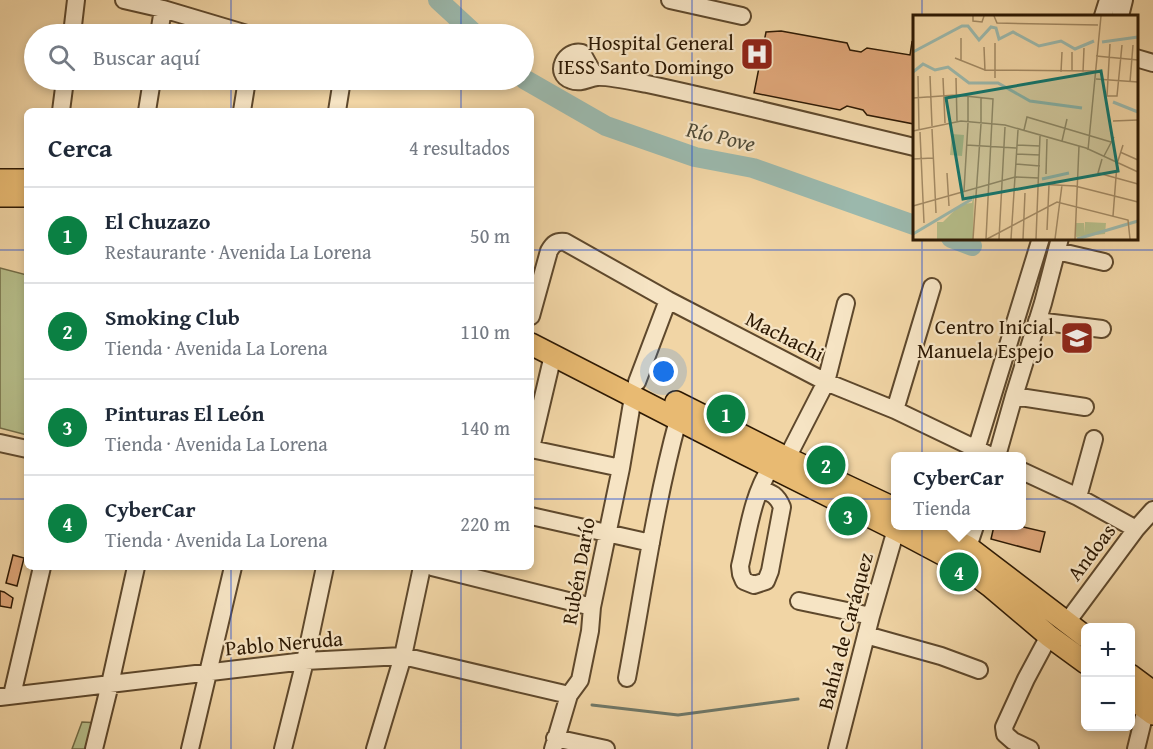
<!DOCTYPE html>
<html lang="es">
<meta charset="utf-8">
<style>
body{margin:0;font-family:"Gentium Book Plus",serif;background:#f6f6f7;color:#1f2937}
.controls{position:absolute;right:18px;bottom:18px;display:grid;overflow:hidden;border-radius:9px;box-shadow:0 3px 9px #0003}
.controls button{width:54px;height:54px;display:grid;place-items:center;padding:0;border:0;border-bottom:2px solid #e0e1e3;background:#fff;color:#1f2937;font:30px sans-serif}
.you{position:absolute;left:664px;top:372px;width:21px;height:21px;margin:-15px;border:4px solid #fff;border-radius:50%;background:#1a73e8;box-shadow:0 0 0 9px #1a73e833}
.badge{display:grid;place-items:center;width:39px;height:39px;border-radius:50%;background:#0b8043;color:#fff;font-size:20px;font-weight:700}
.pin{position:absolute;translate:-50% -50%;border:3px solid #fff;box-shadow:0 2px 6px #0006}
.popup{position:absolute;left:891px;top:452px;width:135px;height:78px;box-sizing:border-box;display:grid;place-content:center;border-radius:9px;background:#fff;filter:drop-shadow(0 2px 4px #0005);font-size:20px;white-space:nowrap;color:#747a83}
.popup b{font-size:22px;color:#1f2937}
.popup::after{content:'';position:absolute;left:50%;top:100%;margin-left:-12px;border:12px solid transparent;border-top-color:#fff}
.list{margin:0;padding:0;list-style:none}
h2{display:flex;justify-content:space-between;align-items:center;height:78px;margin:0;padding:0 24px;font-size:26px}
h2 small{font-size:20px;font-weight:400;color:#747a83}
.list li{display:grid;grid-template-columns:39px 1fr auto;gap:18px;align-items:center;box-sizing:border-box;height:96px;padding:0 24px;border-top:2px solid #e0e1e3}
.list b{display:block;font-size:22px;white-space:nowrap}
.list p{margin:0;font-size:20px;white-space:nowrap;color:#747a83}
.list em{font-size:20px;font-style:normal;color:#747a83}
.icon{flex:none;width:33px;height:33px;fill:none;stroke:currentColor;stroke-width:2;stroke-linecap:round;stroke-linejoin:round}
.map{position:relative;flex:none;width:1153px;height:749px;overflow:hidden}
.search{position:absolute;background:#fff;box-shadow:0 3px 9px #0003;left:24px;top:24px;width:510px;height:66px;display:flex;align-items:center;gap:15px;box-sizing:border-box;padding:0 21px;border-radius:33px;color:#747a83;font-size:22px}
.panel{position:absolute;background:#fff;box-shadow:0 3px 9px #0003;left:24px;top:108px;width:510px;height:462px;border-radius:9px}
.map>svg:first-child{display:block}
</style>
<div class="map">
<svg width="1153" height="749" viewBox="0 0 1153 749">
<rect width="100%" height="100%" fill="#f1d5a5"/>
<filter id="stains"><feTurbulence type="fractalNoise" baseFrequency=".00333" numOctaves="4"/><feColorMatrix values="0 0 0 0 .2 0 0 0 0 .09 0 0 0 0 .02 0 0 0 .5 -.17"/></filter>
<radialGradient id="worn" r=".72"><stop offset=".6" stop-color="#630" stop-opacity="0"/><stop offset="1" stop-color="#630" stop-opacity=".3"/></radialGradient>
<path fill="#b6be8a" stroke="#726c46" stroke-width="1.5" d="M 0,268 L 27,275 L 27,435 L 0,428 Z
M 82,722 L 100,723 L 94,749 L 72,749 Z"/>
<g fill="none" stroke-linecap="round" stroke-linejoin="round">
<path stroke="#6f7868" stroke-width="3" d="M 592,705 L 678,715 L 798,699"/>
<path stroke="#9bb8ac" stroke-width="20" d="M 438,0 L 475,34
M 524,79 L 606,126 L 695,157 L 753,168 L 914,225
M 951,238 L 972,246"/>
</g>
<path fill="#dfa679" stroke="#2d1903" stroke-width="1.5" d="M 781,31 L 847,43 L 850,50 L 861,52 L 867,48 L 910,55 L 912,42 L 914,43 L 914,124 L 867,115 L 863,110 L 847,106 L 840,110 L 754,93 L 766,32 Z
M 994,526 L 1019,526 L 1045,532 L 1040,552 L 991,539 Z
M 13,555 L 24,558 L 17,586 L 6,583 Z
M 0,591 L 4,592 L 13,598 L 11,608 L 0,606 Z"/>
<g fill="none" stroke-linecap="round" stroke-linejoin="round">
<g stroke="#5e482c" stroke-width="20">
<path id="minor" d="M 124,0 L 163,9 L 247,34
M 670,0 L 742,16
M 1103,16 L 1108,0
M 1120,16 L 1124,0
M 72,34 L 76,0
M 159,34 L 163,9
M 1136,58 L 1153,63
M 598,76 L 592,71 L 582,53 C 565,49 553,74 571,80 C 581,84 588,78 597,77 C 607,76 636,82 647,84 C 736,103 825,126 914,147
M 61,111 L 65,80
M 147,111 L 152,80
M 242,111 L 247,80
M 337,111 L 342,80
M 1057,251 L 1104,262
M 531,316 L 549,251 C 553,244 556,241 565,242 L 668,300 L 826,382 L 895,410 L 991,456
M 1037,321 L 1102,329
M 637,382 L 668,300
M 1014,396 L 1085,407
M 895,410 L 932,287
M 0,443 L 27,449
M 531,448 L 553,355
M 531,449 L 621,468
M 974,456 L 1041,238
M 997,456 L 1014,396 L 1043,303 L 1060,238
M 787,458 L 826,382 L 846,303
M 1022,471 L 1078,497 L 1136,529
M 760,489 C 772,493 777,495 782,507 L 770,571 L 766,581 L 754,585 L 744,581 L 741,574 L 740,566 C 748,533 752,496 771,467
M 1078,497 L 1094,439
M 531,516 L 651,543
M 964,555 L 968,547 L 975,526
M 432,567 L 592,607
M 799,601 L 871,616
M 1067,622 L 1136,529 L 1153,510
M 866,635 L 941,656 L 979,670
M 627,678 C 643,592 655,504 678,420
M 12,695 L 42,567
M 0,697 L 305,661 L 403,656 L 569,695
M 555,738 L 606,749
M 94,749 L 110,684 L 136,567
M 190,749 L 233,567
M 283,749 L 305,661 L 325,567
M 375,749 L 403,656 L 422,567
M 553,749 L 569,695 L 580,680 L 590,631 L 592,607 L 621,468 L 633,397
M 837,749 L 871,616 L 897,526
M 1030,749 L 1013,741 L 1005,734 L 1004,727 L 1026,679 L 1049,636
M 1136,749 L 1148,700"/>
</g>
<g stroke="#2d1903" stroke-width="24">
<path id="major" d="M 0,180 L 27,180
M 0,196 L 27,196
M 531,344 L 745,454 L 895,529 L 959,563 L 990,586 L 1049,636 L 1086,663
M 676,402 L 787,458 L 896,509
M 928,526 L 968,547 L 1086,637
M 1130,675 L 1153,692
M 1130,697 L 1153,714"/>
</g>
<use href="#minor" stroke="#f6e4c4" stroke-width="16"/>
<use href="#major" stroke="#e8ba72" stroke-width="21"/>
</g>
<path fill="none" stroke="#1d4ed8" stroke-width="1.5" stroke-opacity="0.55" d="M 231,0 L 231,34M 461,0 L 461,34M 692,0 L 692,749M 922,0 L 922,16M 231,80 L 231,111M 461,80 L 461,111M 922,238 L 922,749M 0,250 L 27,250M 531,250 L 1153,250M 0,499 L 27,499M 531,499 L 1153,499M 231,567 L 231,749M 461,567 L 461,749"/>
<defs>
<g id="hospital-square" transform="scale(1.725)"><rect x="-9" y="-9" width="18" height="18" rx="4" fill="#8f2418" stroke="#f6e4c4"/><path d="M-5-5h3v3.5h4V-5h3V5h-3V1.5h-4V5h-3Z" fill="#fff"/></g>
<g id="school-square" transform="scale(1.725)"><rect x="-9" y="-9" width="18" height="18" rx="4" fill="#8f2418" stroke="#f6e4c4"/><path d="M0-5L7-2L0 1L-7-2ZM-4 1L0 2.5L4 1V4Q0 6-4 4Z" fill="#fff"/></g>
</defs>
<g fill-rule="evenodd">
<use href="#hospital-square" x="757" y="54"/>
<use href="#school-square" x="1077" y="338"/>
</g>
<g text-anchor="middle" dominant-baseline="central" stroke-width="4.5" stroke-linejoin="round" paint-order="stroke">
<g font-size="21" fill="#2d1903" stroke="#f6e4c4" text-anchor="end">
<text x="734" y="42">Hospital General<tspan x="734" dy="24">IESS Santo Domingo</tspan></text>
<text x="1054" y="326">Centro Inicial<tspan x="1054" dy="24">Manuela Espejo</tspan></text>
</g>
<g font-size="21" fill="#2d1903" stroke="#f6e4c4">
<text transform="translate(785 336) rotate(27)">Machachi</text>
<text transform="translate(1091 552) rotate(-53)">Andoas</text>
<text transform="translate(578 571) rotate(-80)">Rubén Darío</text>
<text transform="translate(845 631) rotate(-75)">Bahía de Caráquez</text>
<text transform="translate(284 643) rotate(-5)">Pablo Neruda</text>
</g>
<g font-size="22" font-style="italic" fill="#4e4936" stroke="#f6e4c4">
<text transform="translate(721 136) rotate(13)">Río Pove</text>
</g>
</g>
<g transform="translate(913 15)">
<rect width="225" height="225" fill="#f1d5a5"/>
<path d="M 39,119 L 51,120 L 49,141 L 37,140 ZM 61,178 L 60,224 L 24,224 L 24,207 L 30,207 L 48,189 L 59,188 ZM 172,207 L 193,208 L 192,219 L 163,222 L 162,208 L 171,208 L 172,218 Z" fill="#b6be8a"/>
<path fill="none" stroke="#9bb8ac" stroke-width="3" d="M 189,27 L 225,22M 0,37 L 49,11 L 55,11 L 66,25 L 78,12 L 83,13 L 86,24 L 100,17 L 126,31 L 148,26 L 162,34 L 181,26M 0,57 L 10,49 L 22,55 L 35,52 L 56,68 L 85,68 L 117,86 L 169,93M 200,87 L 225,97M 129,164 L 156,158M 0,219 L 59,184M 164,224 L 225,206"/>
<path fill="none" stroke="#a38a64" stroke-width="1.5" d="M 60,1 L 60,6 L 69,7 L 71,1M 81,1 L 84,8 L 185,10M 197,29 L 194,81 L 204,81 L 209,30M 71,32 L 72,56M 159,37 L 159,56M 183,41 L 225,45M 42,43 L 72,55 L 184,56M 48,46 L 48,23M 148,57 L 149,37M 170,57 L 171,33M 5,61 L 6,115M 17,61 L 19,111M 30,63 L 32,108M 43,63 L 44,106M 82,63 L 82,28M 183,64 L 225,67M 217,67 L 220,30M 55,81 L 55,106M 68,82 L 68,107M 0,83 L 43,80 L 80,84 L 73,224M 200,106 L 225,105M 19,114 L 23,198M 111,115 L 114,102 L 198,127M 0,116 L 48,106 L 92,110 L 173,133 L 225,157M 7,117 L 11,208M 149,126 L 154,104M 53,130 L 103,133M 104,130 L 127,131M 175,135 L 188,1M 207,137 L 225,145M 103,139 L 127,140M 191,141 L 201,122M 0,144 L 20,143M 189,144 L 185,158 L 225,169M 103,149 L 127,151M 34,158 L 36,191M 133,159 L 134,124M 125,169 L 162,171 L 225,187M 51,176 L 55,108M 0,191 L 102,162 L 126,163M 200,201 L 204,149 L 210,130M 134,215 L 136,170M 60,224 L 68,109M 74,224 L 144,187 L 215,205 L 217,224M 86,224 L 92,112M 98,224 L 105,115M 110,224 L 112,178M 123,224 L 127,121M 142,224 L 149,170M 162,224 L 166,131"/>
<path fill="#0f766e" fill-opacity="0.15" stroke="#0f766e" stroke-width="3" d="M 188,56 L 205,156 L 50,184 L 33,83 Z"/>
<rect width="225" height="225" fill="none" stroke="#2d1903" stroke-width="3"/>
</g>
<rect width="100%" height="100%" filter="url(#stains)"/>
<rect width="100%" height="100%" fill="url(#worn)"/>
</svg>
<div class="controls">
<button>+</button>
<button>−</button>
</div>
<div class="you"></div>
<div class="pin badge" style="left:726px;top:414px">1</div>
<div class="pin badge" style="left:826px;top:465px">2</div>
<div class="pin badge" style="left:848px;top:516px">3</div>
<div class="pin badge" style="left:959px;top:572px">4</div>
<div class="popup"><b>CyberCar</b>Tienda</div>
<div class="search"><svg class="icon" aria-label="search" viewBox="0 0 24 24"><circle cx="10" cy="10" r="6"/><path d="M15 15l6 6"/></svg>Buscar aquí</div>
<section class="panel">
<h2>Cerca<small>4 resultados</small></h2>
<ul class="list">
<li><span class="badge">1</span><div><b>El Chuzazo</b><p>Restaurante · Avenida La Lorena</p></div><em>50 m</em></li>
<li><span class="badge">2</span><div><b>Smoking Club</b><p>Tienda · Avenida La Lorena</p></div><em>110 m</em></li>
<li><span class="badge">3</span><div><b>Pinturas El León</b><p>Tienda · Avenida La Lorena</p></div><em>140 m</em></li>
<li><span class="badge">4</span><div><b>CyberCar</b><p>Tienda · Avenida La Lorena</p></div><em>220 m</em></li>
</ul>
</section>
</div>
